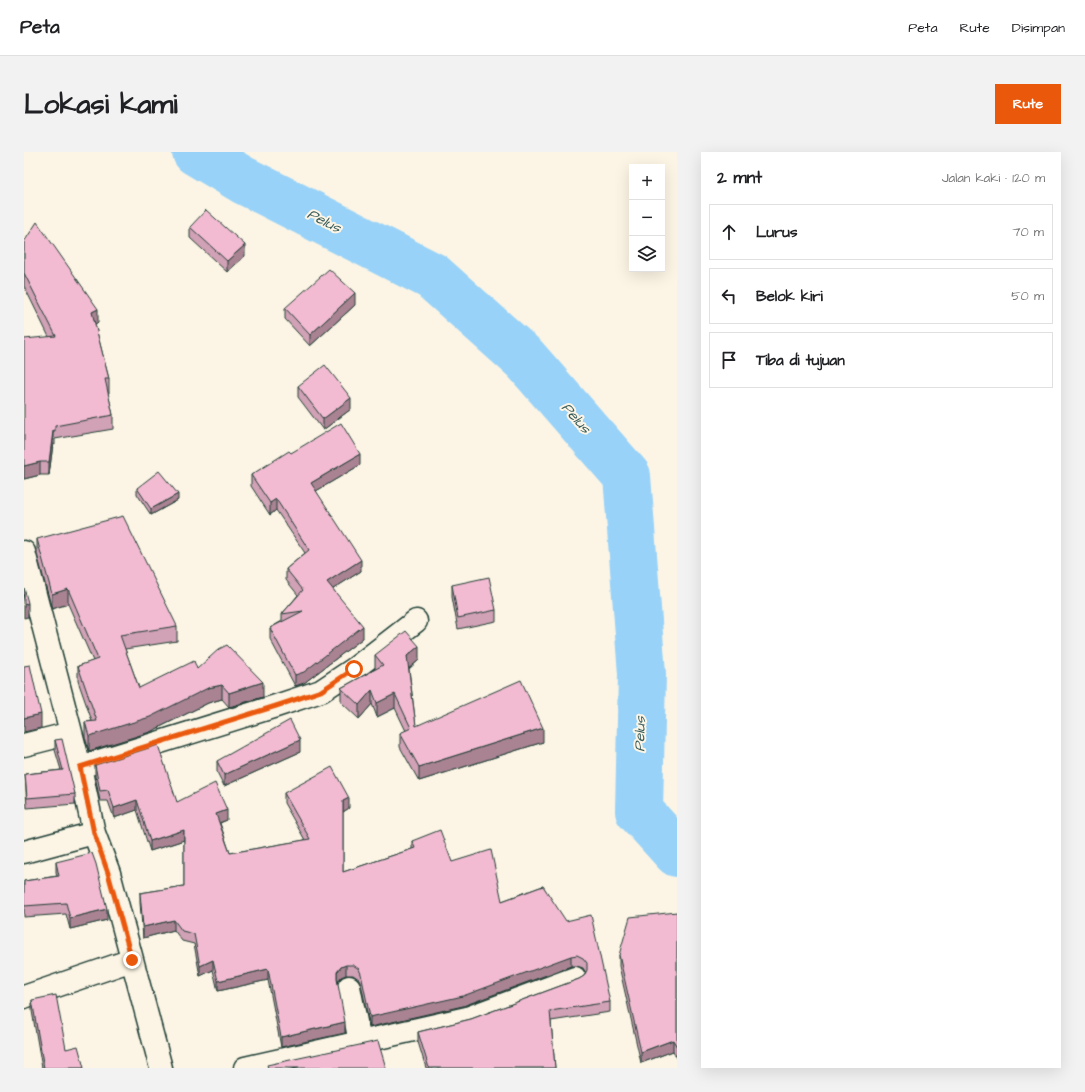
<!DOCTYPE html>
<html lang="id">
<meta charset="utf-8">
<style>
body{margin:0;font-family:"Architects Daughter",sans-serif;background:#f2f2f2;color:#202124}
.controls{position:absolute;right:12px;top:12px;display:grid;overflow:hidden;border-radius:0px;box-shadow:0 4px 16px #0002}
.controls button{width:36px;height:36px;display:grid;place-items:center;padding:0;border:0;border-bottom:1px solid #e0e0e0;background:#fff;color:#202124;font:20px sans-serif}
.stop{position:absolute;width:12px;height:12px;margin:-9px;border:3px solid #ea580c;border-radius:50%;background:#fff}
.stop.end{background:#ea580c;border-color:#fff;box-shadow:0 1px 4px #0008}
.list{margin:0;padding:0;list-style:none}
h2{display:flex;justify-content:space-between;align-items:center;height:52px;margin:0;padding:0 16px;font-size:17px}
h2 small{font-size:13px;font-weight:400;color:#757577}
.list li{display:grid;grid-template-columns:26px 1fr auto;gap:12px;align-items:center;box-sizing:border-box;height:56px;margin:0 8px 8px;padding:0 8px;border:1px solid #e0e0e0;border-radius:0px}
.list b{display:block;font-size:15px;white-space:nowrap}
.list em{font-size:13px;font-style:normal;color:#757577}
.icon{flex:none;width:22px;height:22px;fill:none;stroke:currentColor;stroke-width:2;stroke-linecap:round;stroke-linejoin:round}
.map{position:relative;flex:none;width:653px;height:916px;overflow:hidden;border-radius:0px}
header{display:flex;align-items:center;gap:24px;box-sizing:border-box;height:56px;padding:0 20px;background:#fff;border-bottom:1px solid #e0e0e0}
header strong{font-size:19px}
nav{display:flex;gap:22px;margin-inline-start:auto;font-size:14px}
.intro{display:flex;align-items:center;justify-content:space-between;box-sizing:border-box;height:96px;padding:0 24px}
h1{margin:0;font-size:28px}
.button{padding:10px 18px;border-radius:0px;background:#ea580c;color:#fff;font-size:14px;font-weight:700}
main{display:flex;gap:24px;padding:0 24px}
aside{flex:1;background:#fff;border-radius:0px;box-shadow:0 4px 16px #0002}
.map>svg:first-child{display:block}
</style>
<header>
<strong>Peta</strong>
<nav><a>Peta</a><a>Rute</a><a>Disimpan</a></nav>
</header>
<div class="intro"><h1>Lokasi kami</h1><a class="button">Rute</a></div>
<main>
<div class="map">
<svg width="653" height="916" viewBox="0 0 653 916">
<rect width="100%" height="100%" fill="#fcf5e5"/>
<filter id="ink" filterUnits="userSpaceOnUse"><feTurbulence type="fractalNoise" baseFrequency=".025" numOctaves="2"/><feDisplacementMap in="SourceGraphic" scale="8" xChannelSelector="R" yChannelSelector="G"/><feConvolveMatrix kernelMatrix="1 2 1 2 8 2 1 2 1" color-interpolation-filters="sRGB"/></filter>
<g filter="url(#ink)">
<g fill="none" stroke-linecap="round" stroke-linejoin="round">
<path stroke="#98d2f8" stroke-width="48" d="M 172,0 L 219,28 L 408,124 L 501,207 L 603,324 L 618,522 L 615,659 L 653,701"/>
<g stroke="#1f3d34" stroke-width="25">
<path id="minor" d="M 0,400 L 56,615 L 70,681 L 85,721 L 137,916
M 0,593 L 47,581
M 56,615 L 252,554 L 297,539 L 330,517 L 392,469
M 0,700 L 70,681
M 325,835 L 336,890
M 0,845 L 108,808
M 221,916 L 443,866 L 551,826"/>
</g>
<use href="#minor" stroke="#fcf5e5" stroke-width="22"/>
</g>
<path fill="#d1a1b5" stroke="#1f3d34" d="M 166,75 L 221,104 L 203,120 L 166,86 Z
M 0,90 L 74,170 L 71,172 L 85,227 L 85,241 L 84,241 L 89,263 L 89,277 L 31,287 L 31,293 L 29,292 L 25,323 L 16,323 L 0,327 L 25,185 L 0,134 Z
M 331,153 L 286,194 L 261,167 L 261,156 Z
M 274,234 L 327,257 L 299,278 L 274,245 Z
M 267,301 L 336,313 L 292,339 L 337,419 L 309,437 L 339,486 L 280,531 L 271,534 L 246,487 L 246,476 L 258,469 L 258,462 L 274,443 L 262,428 L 262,417 L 281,401 L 252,358 L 246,363 L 227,334 L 227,323 Z
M 113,336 L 154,348 L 127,363 L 113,342 Z
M 13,387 L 153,474 L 153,489 L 101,497 L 115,536 L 173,517 L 239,545 L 205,555 L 198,547 L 184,551 L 126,580 L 65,599 L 61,585 L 61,570 L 68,569 L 54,529 L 54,514 L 69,509 L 44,452 L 28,457 L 13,402 Z
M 428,433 L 472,458 L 472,469 L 434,477 L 428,445 Z
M 351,503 L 395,508 L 385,517 L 392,574 L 519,590 L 395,629 L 376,595 L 376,581 L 382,579 L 371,556 L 353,565 L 348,552 L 335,567 L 317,550 L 317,536 L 351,517 Z
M 31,588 L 51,642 L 51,652 L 3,656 L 1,622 L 37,618 L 31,598 Z
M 276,600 L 200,634 L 193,620 L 193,609 Z
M 71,613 L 153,650 L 203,668 L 196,671 L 206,701 L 281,688 L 260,651 L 260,641 L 325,656 L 319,660 L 319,720 L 388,697 L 388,689 L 428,710 L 478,749 L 519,734 L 586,850 L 586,860 L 527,869 L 531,916 L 402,916 L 394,890 L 394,880 L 447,867 L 555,827 L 560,824 L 562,821 L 559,816 L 553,814 L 547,814 L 439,854 L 346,875 L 337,832 L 335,827 L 329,823 L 322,823 L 317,825 L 313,830 L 321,881 L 257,895 L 244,828 L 194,839 L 189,818 L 176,824 L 170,792 L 158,789 L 150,778 L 119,786 L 116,751 L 116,741 L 160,734 L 160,688 L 126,699 L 113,658 L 90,666 L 84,649 L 76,649 L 71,624 Z
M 32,710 L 83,768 L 46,777 L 42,762 L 0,765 L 0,729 L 33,724 L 32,720 Z
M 653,760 L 653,906 L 649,899 L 617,911 L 595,814 L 595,803 Z
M 8,848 L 42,897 L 60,916 L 18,916 L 8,859 Z"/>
<path fill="#aa8393" stroke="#1f3d34" d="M 221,93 L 221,104 L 203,120 L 203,109 Z
M 331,141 L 331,153 L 286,194 L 286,183 Z
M 74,157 L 74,170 L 68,174 L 68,160 Z
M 327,246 L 327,257 L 299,278 L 299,267 Z
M 29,279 L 29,292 L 25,323 L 25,310 Z
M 336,302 L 336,313 L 287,342 L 287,331 Z
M 16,310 L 16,323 L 0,327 L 0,314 Z
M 154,342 L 154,348 L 127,363 L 127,357 Z
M 252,347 L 252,358 L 246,363 L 246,351 Z
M 337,408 L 337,419 L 303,441 L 303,430 Z
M 44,437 L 44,452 L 28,457 L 28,442 Z
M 4,451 L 4,465 L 0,466 L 0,453 Z
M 339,474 L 339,486 L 280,531 L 271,534 L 271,523 Z
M 395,494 L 395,508 L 383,518 L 383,504 Z
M 239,530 L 239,545 L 205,555 L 205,541 Z
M 198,533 L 198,547 L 184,551 L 126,580 L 65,599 L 65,584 L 184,536 Z
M 348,538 L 348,552 L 335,567 L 335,553 Z
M 371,542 L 371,556 L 353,565 L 353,551 Z
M 17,562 L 17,576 L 0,580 L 0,566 Z
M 519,576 L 519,590 L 395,629 L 395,615 Z
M 276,588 L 276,600 L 200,634 L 200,623 Z
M 325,646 L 325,656 L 319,660 L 319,649 Z
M 113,648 L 113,658 L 90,666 L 90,656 Z
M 203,658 L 203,668 L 192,672 L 192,662 Z
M 160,678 L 160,688 L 126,699 L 126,689 Z
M 83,757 L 83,768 L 46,777 L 46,766 Z
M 150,768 L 150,778 L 119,786 L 119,775 Z
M 547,804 L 547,814 L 439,854 L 346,875 L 346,865 Z
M 189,808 L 189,818 L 176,824 L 176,814 Z
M 322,813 L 322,823 L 317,825 L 313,831 L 313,820 L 317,815 Z
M 244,817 L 244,828 L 194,839 L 194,829 Z
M 321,870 L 321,881 L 257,895 L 257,885 Z
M 649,888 L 649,899 L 617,911 L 617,900 Z"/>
<path fill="#f3bbd2" stroke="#1f3d34" d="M 182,58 L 221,93 L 203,109 L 166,75 Z
M 13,70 L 74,157 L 68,160 L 85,227 L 81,227 L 89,263 L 31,274 L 31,279 L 29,279 L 25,310 L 16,310 L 0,314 L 0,187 L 32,184 L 0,121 L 0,90 Z
M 305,117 L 331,141 L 286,183 L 261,156 Z
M 301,213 L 327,246 L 299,267 L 274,234 Z
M 317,271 L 336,302 L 287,331 L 337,408 L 303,430 L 339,474 L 280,520 L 271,523 L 246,476 L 279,459 L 258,462 L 279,438 L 262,417 L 285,398 L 252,347 L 246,351 L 227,323 L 265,299 L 267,301 Z
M 135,319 L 154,342 L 127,357 L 113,336 Z
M 99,364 L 153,474 L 96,483 L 115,536 L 170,509 L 173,517 L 195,497 L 203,493 L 239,530 L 205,541 L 198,533 L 184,536 L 126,565 L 65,584 L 61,570 L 73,569 L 54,514 L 74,507 L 44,437 L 28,442 L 13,387 Z
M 465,425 L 472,458 L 434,466 L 428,433 Z
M 0,436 L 4,451 L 0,453 Z
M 382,479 L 395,494 L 383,504 L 392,574 L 497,528 L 519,576 L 395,615 L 376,581 L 387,576 L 371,542 L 353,551 L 348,538 L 335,553 L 317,536 L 359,513 L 351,503 Z
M 6,513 L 17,562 L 0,566 L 0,514 Z
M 266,568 L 276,588 L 200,623 L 193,609 Z
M 38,587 L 51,642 L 3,646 L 1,622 L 39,618 L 31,588 Z
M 134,593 L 153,650 L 191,631 L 203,658 L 192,662 L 206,701 L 286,687 L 260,641 L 308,615 L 325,646 L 319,649 L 319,720 L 391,696 L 388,689 L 416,678 L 428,710 L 467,698 L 478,749 L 519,734 L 542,769 L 567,763 L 586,850 L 526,859 L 531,916 L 405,916 L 394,880 L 447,867 L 555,827 L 560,824 L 563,818 L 563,811 L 559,806 L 553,803 L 547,804 L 439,844 L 346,865 L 337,822 L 335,817 L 329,813 L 322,813 L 317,815 L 313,820 L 313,827 L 321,870 L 257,885 L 244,817 L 194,829 L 189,808 L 176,814 L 170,782 L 158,779 L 150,768 L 119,775 L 116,741 L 160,734 L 160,678 L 126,689 L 113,648 L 90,656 L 84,638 L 76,639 L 71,613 Z
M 68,701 L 72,712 L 83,757 L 46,766 L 42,751 L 0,754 L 0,729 L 35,724 L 32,710 Z
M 653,760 L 653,895 L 649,888 L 617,900 L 595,803 L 606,765 Z
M 32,843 L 42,897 L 54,894 L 60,916 L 20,916 L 8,848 Z
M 354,889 L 362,916 L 244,916 L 243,913 Z"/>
</g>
<g fill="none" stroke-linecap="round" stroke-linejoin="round" filter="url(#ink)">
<path stroke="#ea580c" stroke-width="5" d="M 108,808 L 84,721 L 70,681 L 56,615 L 252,554 L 297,539 L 330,517"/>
</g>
<g text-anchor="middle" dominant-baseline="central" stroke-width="4" stroke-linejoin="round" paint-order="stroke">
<g font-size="15" font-style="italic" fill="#375b5b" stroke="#fcf5e5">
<text transform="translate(300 69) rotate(27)">Pelus</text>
<text transform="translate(552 266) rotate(49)">Pelus</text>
<text transform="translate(616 582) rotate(-89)">Pelus</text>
</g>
</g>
</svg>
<div class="controls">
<button>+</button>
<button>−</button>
<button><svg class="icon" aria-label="layers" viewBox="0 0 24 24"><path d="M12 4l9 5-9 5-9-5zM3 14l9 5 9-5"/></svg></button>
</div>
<div class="stop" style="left:330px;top:517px"></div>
<div class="stop end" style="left:108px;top:808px"></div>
</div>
<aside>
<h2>2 mnt<small>Jalan kaki · 120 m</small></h2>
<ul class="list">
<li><svg class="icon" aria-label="ahead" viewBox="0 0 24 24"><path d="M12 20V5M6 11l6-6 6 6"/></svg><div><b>Lurus</b></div><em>70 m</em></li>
<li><svg class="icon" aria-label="left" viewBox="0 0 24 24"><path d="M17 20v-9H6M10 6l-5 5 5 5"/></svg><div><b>Belok kiri</b></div><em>50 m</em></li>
<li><svg class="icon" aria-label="arrive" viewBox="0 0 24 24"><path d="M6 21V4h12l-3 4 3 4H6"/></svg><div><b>Tiba di tujuan</b></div></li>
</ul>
</aside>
</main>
